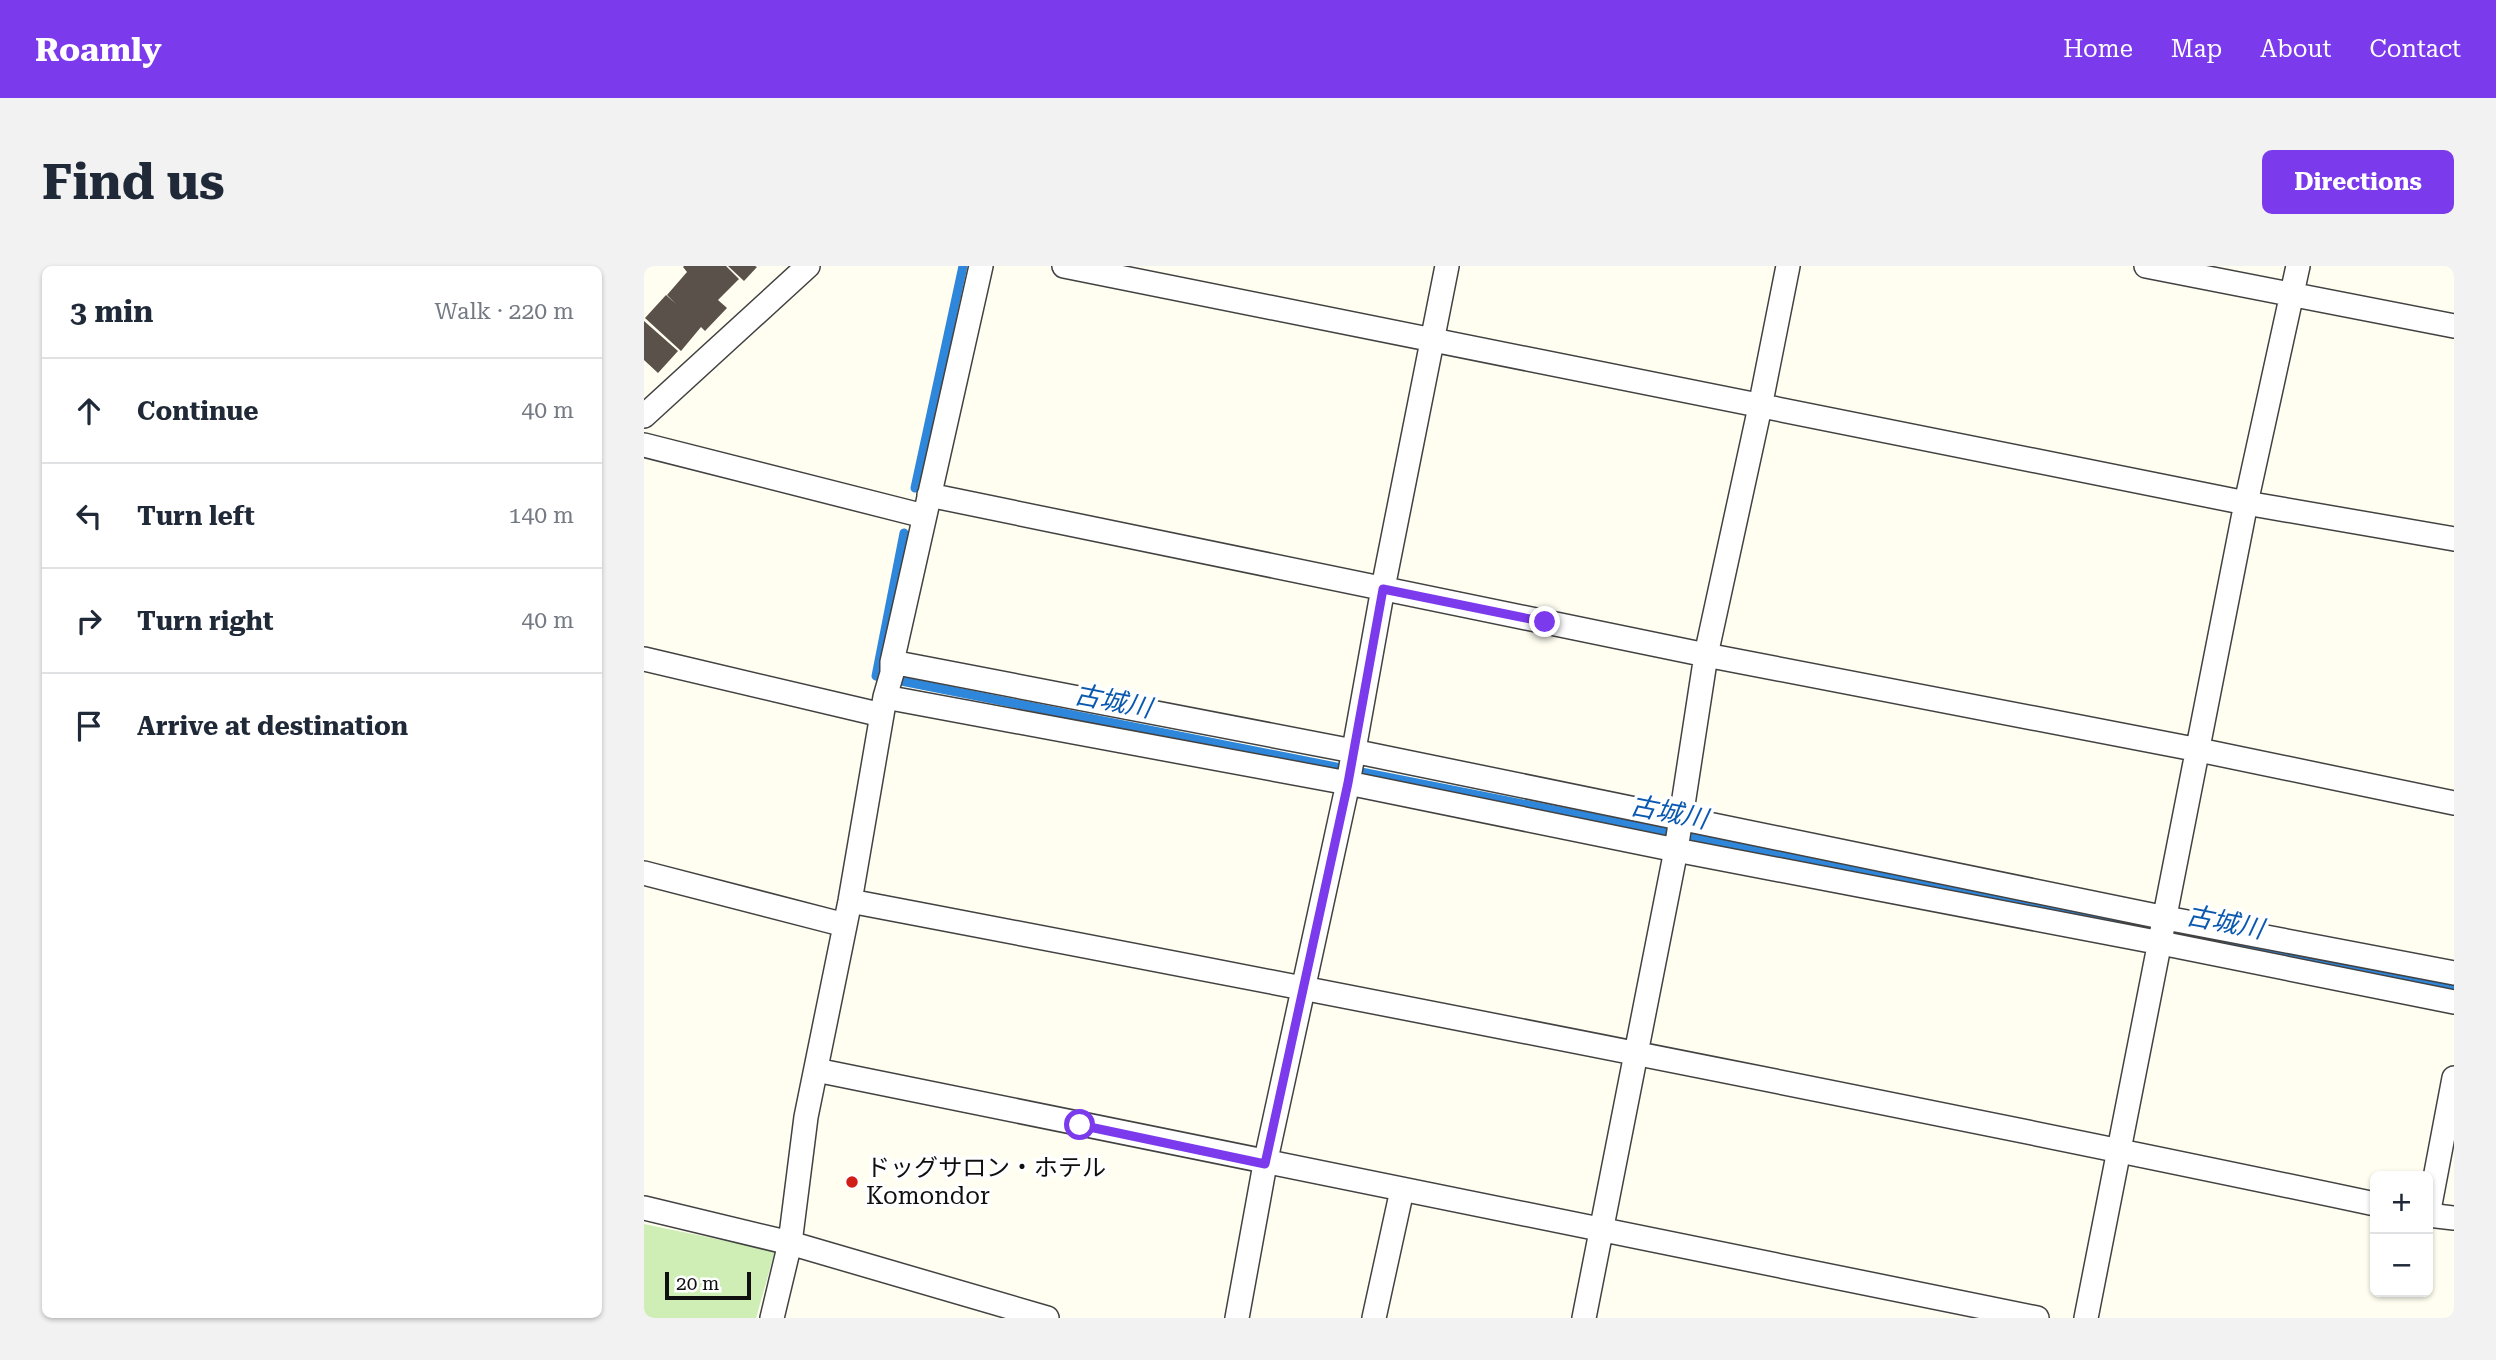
<!DOCTYPE html>
<meta charset="utf-8">
<style>
body{margin:0;font-family:"Roboto Serif","Noto Sans JP",serif;background:#f2f2f3;color:#1f2937}
.controls{position:absolute;right:21px;bottom:21px;display:grid;overflow:hidden;border-radius:10px;box-shadow:0 2px 5px #0004}
.controls button{width:63px;height:63px;display:grid;place-items:center;padding:0;border:0;border-bottom:2px solid #e0e1e3;background:#fff;color:#1f2937;font:35px sans-serif}
.scale{position:absolute;left:21px;bottom:18px;width:86px;box-sizing:border-box;padding-left:7px;border:4px solid #0f0f0f;border-top:0;font-size:19px;line-height:24px;white-space:nowrap;color:#0f0f0f;-webkit-text-stroke:5px #fff;paint-order:stroke}
.stop{position:absolute;width:21px;height:21px;margin:-16px;border:5px solid #7c3aed;border-radius:50%;background:#fff}
.stop.end{background:#7c3aed;border-color:#fff;box-shadow:0 2px 7px #0008}
.list{margin:0;padding:0;list-style:none}
h2{display:flex;justify-content:space-between;align-items:center;height:91px;margin:0;padding:0 28px;font-size:30px}
h2 small{font-size:23px;font-weight:400;color:#747a83}
.list li{display:grid;grid-template-columns:46px 1fr auto;gap:21px;align-items:center;box-sizing:border-box;height:105px;padding:0 28px;border-top:2px solid #e0e1e3}
.list b{display:block;font-size:26px;white-space:nowrap}
.list em{font-size:23px;font-style:normal;color:#747a83}
.icon{flex:none;width:38px;height:38px;fill:none;stroke:currentColor;stroke-width:2;stroke-linecap:round;stroke-linejoin:round}
.map{position:relative;flex:none;width:1810px;height:1052px;overflow:hidden;border-radius:10px}
header{display:flex;align-items:center;gap:42px;box-sizing:border-box;height:98px;padding:0 35px;background:#7c3aed;color:#fff}
header strong{font-size:33px}
nav{display:flex;gap:38px;margin-inline-start:auto;font-size:24px}
.intro{display:flex;align-items:center;justify-content:space-between;box-sizing:border-box;height:168px;padding:0 42px}
h1{margin:0;font-size:49px}
.button{padding:18px 32px;border-radius:10px;background:#7c3aed;color:#fff;font-size:24px;font-weight:700}
main{display:flex;gap:42px;padding:0 42px}
aside{flex:1;background:#fff;border-radius:10px;box-shadow:0 2px 5px #0004}
.map>svg:first-child{display:block}
</style>
<header>
<strong>Roamly</strong>
<nav><a>Home</a><a>Map</a><a>About</a><a>Contact</a></nav>
</header>
<div class="intro"><h1>Find us</h1><a class="button">Directions</a></div>
<main>
<aside>
<h2>3 min<small>Walk · 220 m</small></h2>
<ul class="list">
<li><svg class="icon" aria-label="ahead" viewBox="0 0 24 24"><path d="M12 20V5M6 11l6-6 6 6"/></svg><div><b>Continue</b></div><em>40 m</em></li>
<li><svg class="icon" aria-label="left" viewBox="0 0 24 24"><path d="M17 20v-9H6M10 6l-5 5 5 5"/></svg><div><b>Turn left</b></div><em>140 m</em></li>
<li><svg class="icon" aria-label="right" viewBox="0 0 24 24"><path d="M7 20v-9h11M14 6l5 5-5 5"/></svg><div><b>Turn right</b></div><em>40 m</em></li>
<li><svg class="icon" aria-label="arrive" viewBox="0 0 24 24"><path d="M6 21V4h12l-3 4 3 4H6"/></svg><div><b>Arrive at destination</b></div></li>
</ul>
</aside>
<div class="map">
<svg width="1810" height="1052" viewBox="0 0 1810 1052">
<rect width="100%" height="100%" fill="#fffef1"/>
<path fill="#ceeeb6" d="M 0,958 L 131,985 L 112,1052 L 0,1052 Z"/>
<g fill="none" stroke-linecap="round" stroke-linejoin="round">
<path stroke="#2f87dc" stroke-width="9" d="M 271,222 L 319,0
M 260,267 L 232,410 L 1810,722"/>
</g>
<path fill="#59514a" d="M 40,0 L 82,0 L 95,13 L 74,34 L 83,42 L 61,65 L 57,61 L 37,85 L 1,52 L 22,29 L 32,38 L 23,29 L 43,6 L 39,1 Z
M 84,0 L 111,0 L 113,1 L 100,15 Z
M 0,55 L 34,85 L 14,107 L 0,94 Z"/>
<g fill="none" stroke-linecap="round" stroke-linejoin="round">
<g stroke="#424242" stroke-width="26">
<path id="street" d="M 420,0 L 1602,237 L 1810,273
M 1502,0 L 1810,60
M 0,150 L 164,0
M 0,179 L 280,250
M 285,229 L 1062,389 L 1555,484 L 1810,537
M 0,393 L 238,449
M 248,396 L 709,485 L 1522,652 L 1810,707
M 241,431 L 704,517 L 1032,584 L 1517,677 L 1810,736
M 0,607 L 201,659
M 206,635 C 715,732 1224,831 1731,938
M 172,804 C 578,889 986,968 1393,1052
M 0,942 L 146,977 L 403,1052
M 1784,949 L 1810,812
M 1784,949 L 1810,952
M 128,1052 L 146,977 L 162,851 L 206,635 L 241,431 L 248,407 L 248,396 L 337,0
M 593,1052 L 621,898 L 704,517 L 739,322 L 803,0
M 730,1052 L 758,924
M 940,1052 L 1032,584 L 1062,389 L 1116,141 L 1144,0
M 1442,1052 L 1602,237 L 1654,0"/>
</g>
<use href="#street" stroke="#fff" stroke-width="23"/>
</g>
<g fill="none" stroke-linecap="round" stroke-linejoin="round">
<path stroke="#7c3aed" stroke-width="9" d="M 436,859 L 621,898 L 704,517 L 739,323 L 901,356"/>
</g>
<circle fill="#cf1f17" stroke="#fff" stroke-width="2.5" cx="208" cy="916" r="7"/>
<g text-anchor="middle" dominant-baseline="central" stroke-width="7" stroke-linejoin="round" paint-order="stroke">
<g font-size="24" fill="#0f0f0f" stroke="#fff" text-anchor="start">
<text x="222" y="902">ドッグサロン・ホテル<tspan x="222" dy="28">Komondor</tspan></text>
</g>
<g font-size="26" font-style="italic" fill="#0a58af" stroke="#fff">
<text transform="translate(469 435) rotate(11)">古城川</text>
<text transform="translate(1025 546) rotate(11)">古城川</text>
<text transform="translate(1581 656) rotate(11)">古城川</text>
</g>
</g>
</svg>
<div class="controls">
<button>+</button>
<button>−</button>
</div>
<div class="scale">20 m</div>
<div class="stop" style="left:436px;top:859px"></div>
<div class="stop end" style="left:901px;top:356px"></div>
</div>
</main>
